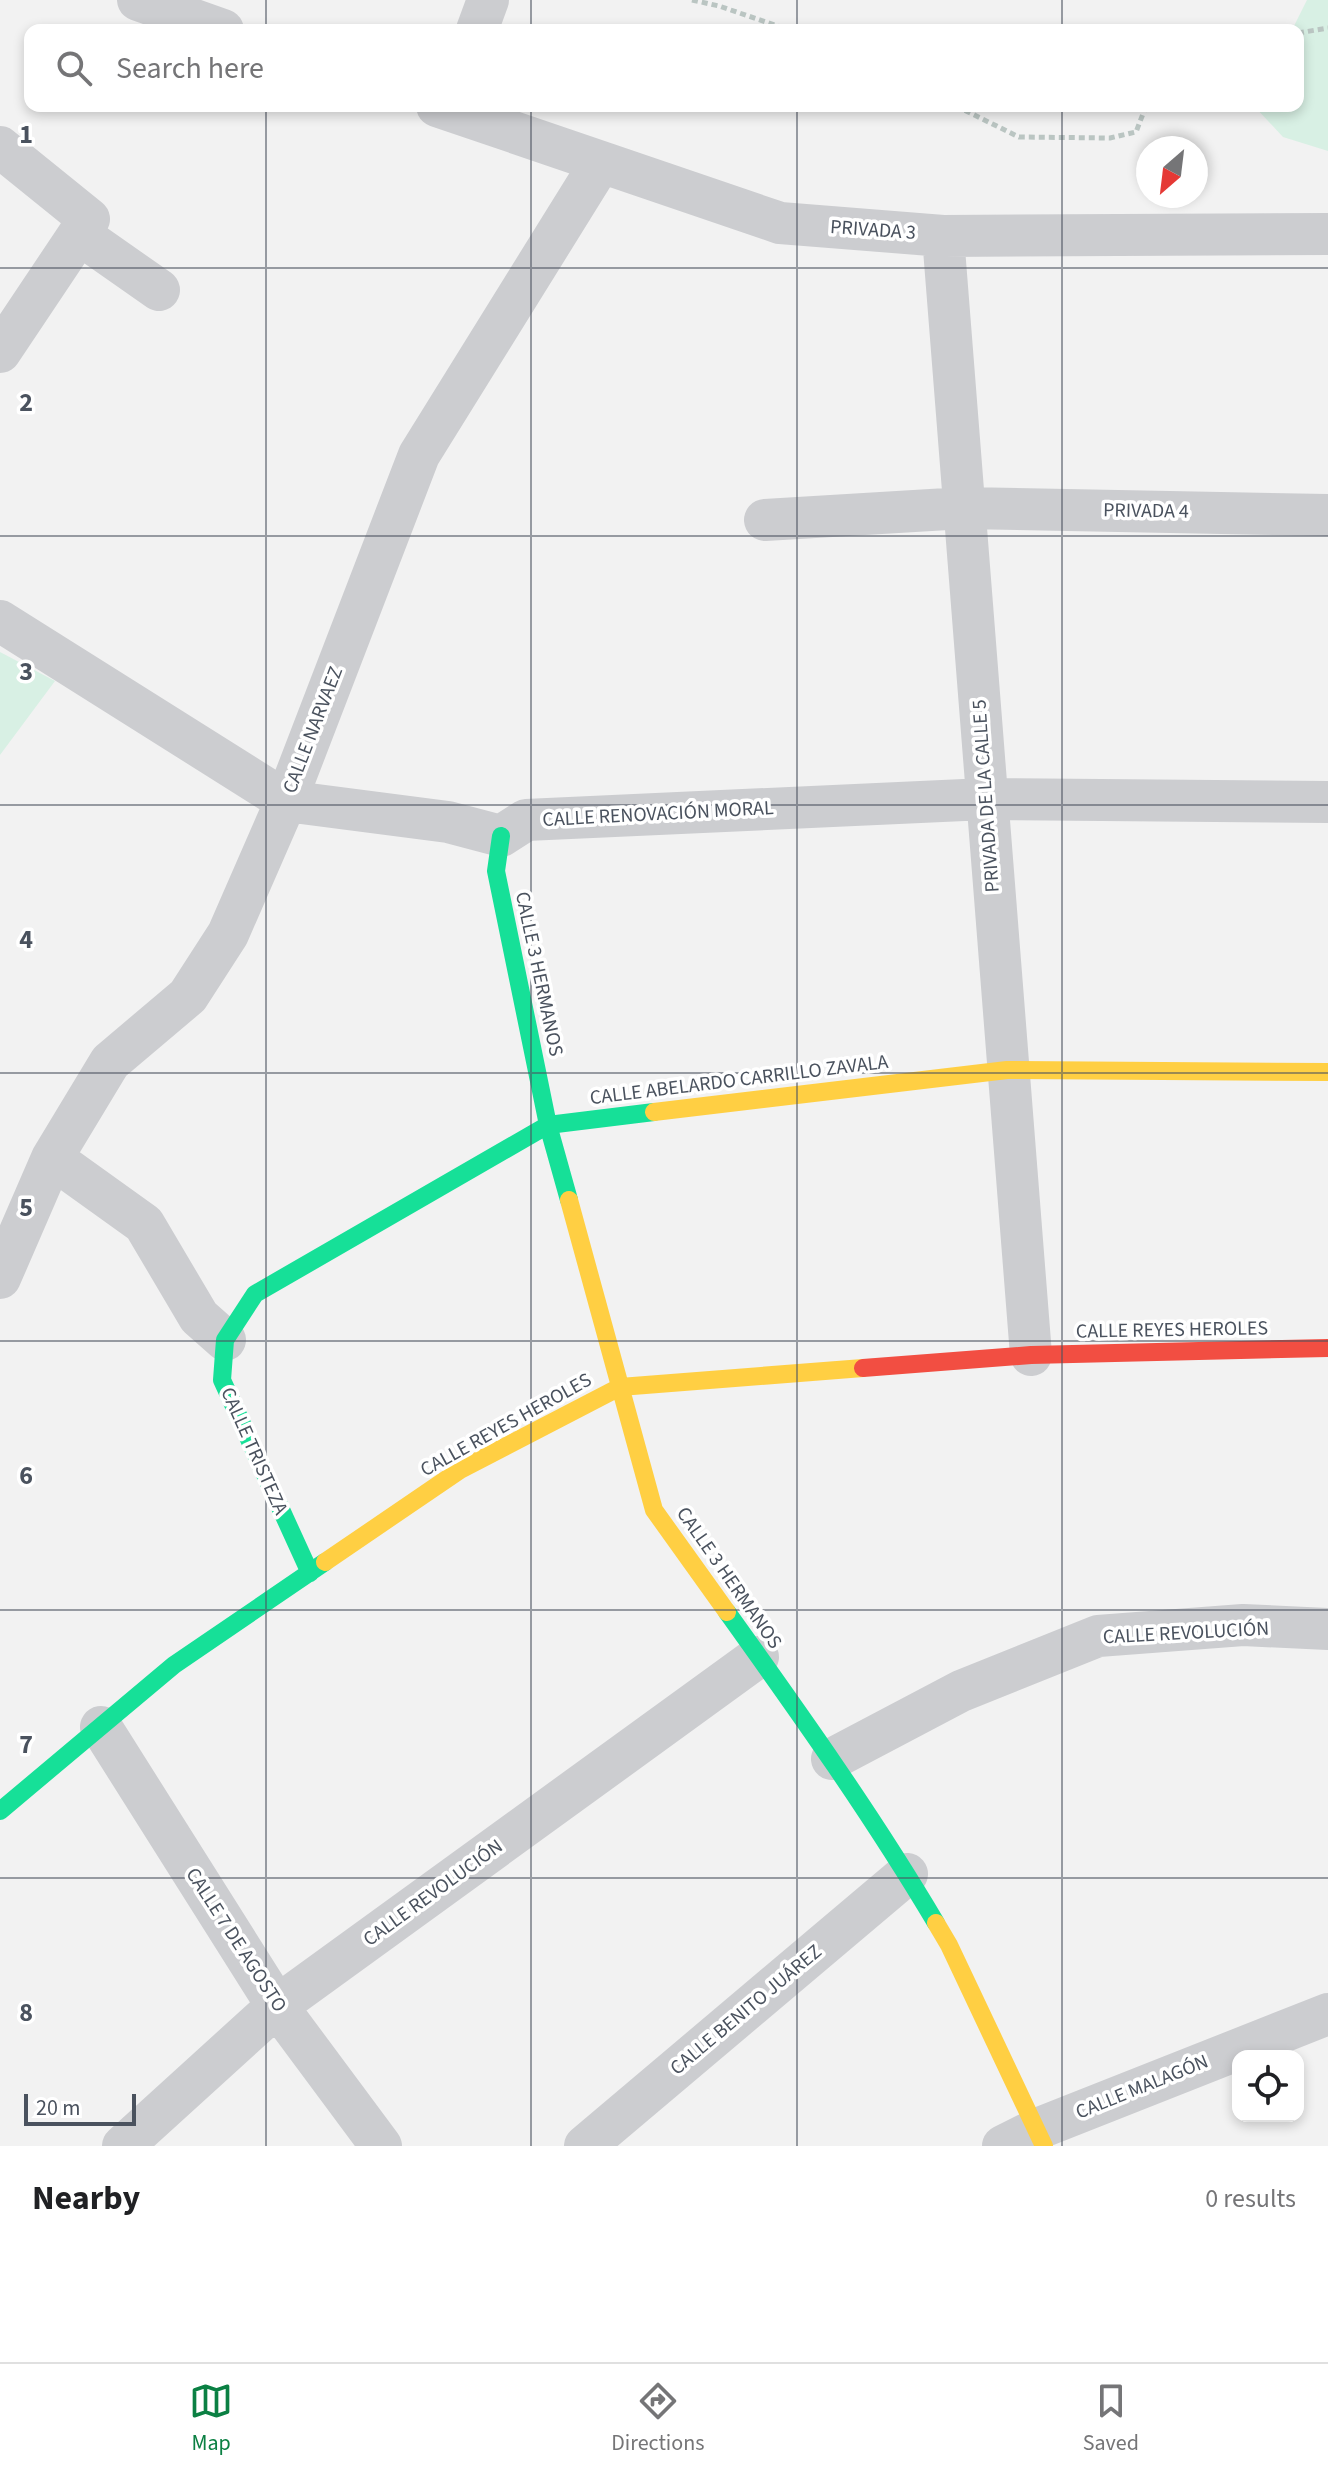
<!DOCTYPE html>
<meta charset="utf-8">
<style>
body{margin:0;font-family:"Source Sans 3",sans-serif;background:#f2f2f2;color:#202124}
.controls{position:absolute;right:24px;bottom:24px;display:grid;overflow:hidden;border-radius:16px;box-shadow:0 4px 12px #0003}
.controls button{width:72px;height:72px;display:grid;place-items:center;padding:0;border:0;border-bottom:2px solid #e0e0e0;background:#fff;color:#202124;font:40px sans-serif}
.compass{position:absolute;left:1136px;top:136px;width:72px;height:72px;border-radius:50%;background:#fff;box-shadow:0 4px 12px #0003;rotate:208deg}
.scale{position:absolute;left:24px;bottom:20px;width:112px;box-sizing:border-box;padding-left:8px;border:4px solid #4a525e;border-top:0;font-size:22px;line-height:28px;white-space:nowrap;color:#4a525e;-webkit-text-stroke:6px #fff;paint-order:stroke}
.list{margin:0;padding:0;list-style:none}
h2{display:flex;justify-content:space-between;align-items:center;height:104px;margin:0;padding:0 32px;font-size:34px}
h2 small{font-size:26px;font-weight:400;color:#757577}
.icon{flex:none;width:44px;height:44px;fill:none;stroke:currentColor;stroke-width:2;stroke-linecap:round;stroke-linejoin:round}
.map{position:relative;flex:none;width:1328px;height:2146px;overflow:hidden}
.search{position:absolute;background:#fff;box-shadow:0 4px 12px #0003;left:24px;right:24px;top:24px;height:88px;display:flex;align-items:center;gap:20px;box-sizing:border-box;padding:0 28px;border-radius:16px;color:#757577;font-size:30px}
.sheet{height:216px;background:#fff}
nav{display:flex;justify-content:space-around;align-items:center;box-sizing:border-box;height:112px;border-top:2px solid #e0e0e0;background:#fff;font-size:22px;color:#757577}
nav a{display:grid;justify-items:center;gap:4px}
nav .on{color:#0b8043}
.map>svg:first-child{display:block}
</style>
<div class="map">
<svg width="1328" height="2146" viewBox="0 0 1328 2146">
<rect width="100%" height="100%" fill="#f2f2f2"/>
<path fill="#d8f0e4" d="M 1307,0 L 1328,0 L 1328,151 L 1283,137 L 1254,106 L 1298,106 L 1298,30 L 1292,30 Z
M 0,652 L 55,681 L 0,755 Z"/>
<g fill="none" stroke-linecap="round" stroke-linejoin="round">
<path stroke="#bac5c2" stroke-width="5" stroke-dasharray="6 4" stroke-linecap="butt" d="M 692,0 L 719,6 L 789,30
M 1298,33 L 1328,28
M 956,106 L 1019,137 L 1110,138 L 1136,132 L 1146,106"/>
<path stroke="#cccdd0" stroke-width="42" d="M 138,0 L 223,30
M 477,30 L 488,0
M 437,106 L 780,223 L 943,236 L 1328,234
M 0,147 L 89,219 L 0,352
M 79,234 L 159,290
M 943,236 L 1031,1355
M 765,520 L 964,508 L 1328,515
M 0,621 L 286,801 L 448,822 L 501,836 L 526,820 L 986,799 L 1328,802
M 52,1158 L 144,1224 L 199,1317 L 225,1340
M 0,1278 L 52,1158 L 110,1062 L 188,996 L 228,934 L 286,801 L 419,455 L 601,162
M 101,1727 L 277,2006 L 381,2146
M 832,1759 L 961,1691 L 1098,1636 L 1243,1625 L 1328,1629
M 123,2146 L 277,2006 L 758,1657
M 585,2146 L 907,1874
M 1003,2146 L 1037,2129 L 1328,2014"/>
<path stroke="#16e098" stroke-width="18" d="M 501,836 L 496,871 L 548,1125 L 569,1200
M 310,1573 L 222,1380 L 225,1340 L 255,1294 L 548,1125 L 654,1112
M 727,1612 C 800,1714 872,1815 936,1923
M 0,1811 L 174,1665 L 325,1562"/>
<path stroke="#ffcf43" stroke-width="18" d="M 654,1112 L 1007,1070 L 1328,1072
M 569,1200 L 654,1510 L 727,1612
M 325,1562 L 460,1470 L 620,1387 L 863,1368
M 936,1923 L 949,1945 L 1044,2146"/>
<path stroke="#f24e42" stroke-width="18" d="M 863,1368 L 1031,1355 L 1328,1348"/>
</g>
<path fill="none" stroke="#4a525e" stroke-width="2" stroke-opacity="0.55" d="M 266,0 L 266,30M 531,0 L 531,30M 797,0 L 797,30M 1062,0 L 1062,30M 266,106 L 266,2146M 531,106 L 531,2146M 797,106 L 797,2146M 1062,106 L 1062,2146M 0,268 L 1328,268M 0,536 L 1328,536M 0,805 L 1328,805M 0,1073 L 1328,1073M 0,1341 L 1328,1341M 0,1610 L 1328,1610M 0,1878 L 1328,1878"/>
<g text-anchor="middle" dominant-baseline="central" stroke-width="7" stroke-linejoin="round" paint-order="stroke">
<g font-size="20" fill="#4a525e" stroke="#fff">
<text transform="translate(873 230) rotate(4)">PRIVADA 3</text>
<text transform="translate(1146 511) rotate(1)">PRIVADA 4</text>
<text transform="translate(313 730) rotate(-69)">CALLE NARVAEZ</text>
<text transform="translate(986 796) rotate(-94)">PRIVADA DE LA CALLE 5</text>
<text transform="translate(658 814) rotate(-3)">CALLE RENOVACIÓN MORAL</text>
<text transform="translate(539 974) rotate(78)">CALLE 3 HERMANOS</text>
<text transform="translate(739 1080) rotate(-7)">CALLE ABELARDO CARRILLO ZAVALA</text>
<text transform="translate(1172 1330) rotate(-1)">CALLE REYES HEROLES</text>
<text transform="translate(506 1425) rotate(-29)">CALLE REYES HEROLES</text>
<text transform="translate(254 1451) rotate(66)">CALLE TRISTEZA</text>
<text transform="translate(729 1578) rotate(55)">CALLE 3 HERMANOS</text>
<text transform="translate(1186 1633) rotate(-3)">CALLE REVOLUCIÓN</text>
<text transform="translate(433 1893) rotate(-36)">CALLE REVOLUCIÓN</text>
<text transform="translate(236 1940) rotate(57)">CALLE 7 DE AGOSTO</text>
<text transform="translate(746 2010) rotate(-40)">CALLE BENITO JUÁREZ</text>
<text transform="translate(1142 2087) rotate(-22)">CALLE MALAGÓN</text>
</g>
</g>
<g font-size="26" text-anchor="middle" font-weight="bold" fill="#4a525e" stroke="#fff" stroke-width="7" stroke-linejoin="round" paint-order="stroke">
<text x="26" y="143">1</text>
<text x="26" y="411">2</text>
<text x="26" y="680">3</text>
<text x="26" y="948">4</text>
<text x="26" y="1216">5</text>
<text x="26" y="1484">6</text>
<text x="26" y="1753">7</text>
<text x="26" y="2021">8</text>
</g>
</svg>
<div class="controls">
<button><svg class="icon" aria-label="locate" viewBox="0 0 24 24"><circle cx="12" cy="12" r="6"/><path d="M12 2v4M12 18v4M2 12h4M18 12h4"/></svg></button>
</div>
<svg class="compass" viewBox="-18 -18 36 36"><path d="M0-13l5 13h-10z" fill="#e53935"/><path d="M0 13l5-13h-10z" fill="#757577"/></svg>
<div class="scale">20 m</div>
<div class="search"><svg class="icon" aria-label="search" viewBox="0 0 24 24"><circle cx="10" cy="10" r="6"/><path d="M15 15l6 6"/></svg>Search here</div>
</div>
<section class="sheet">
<h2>Nearby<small>0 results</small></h2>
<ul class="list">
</ul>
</section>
<nav>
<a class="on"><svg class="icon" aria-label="map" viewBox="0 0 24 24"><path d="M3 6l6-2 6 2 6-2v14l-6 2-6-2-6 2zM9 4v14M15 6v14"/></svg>Map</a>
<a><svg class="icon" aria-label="directions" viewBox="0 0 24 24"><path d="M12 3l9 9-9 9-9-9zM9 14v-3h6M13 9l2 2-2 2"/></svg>Directions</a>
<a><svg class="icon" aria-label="saved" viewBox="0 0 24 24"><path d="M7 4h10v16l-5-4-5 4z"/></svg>Saved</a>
</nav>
